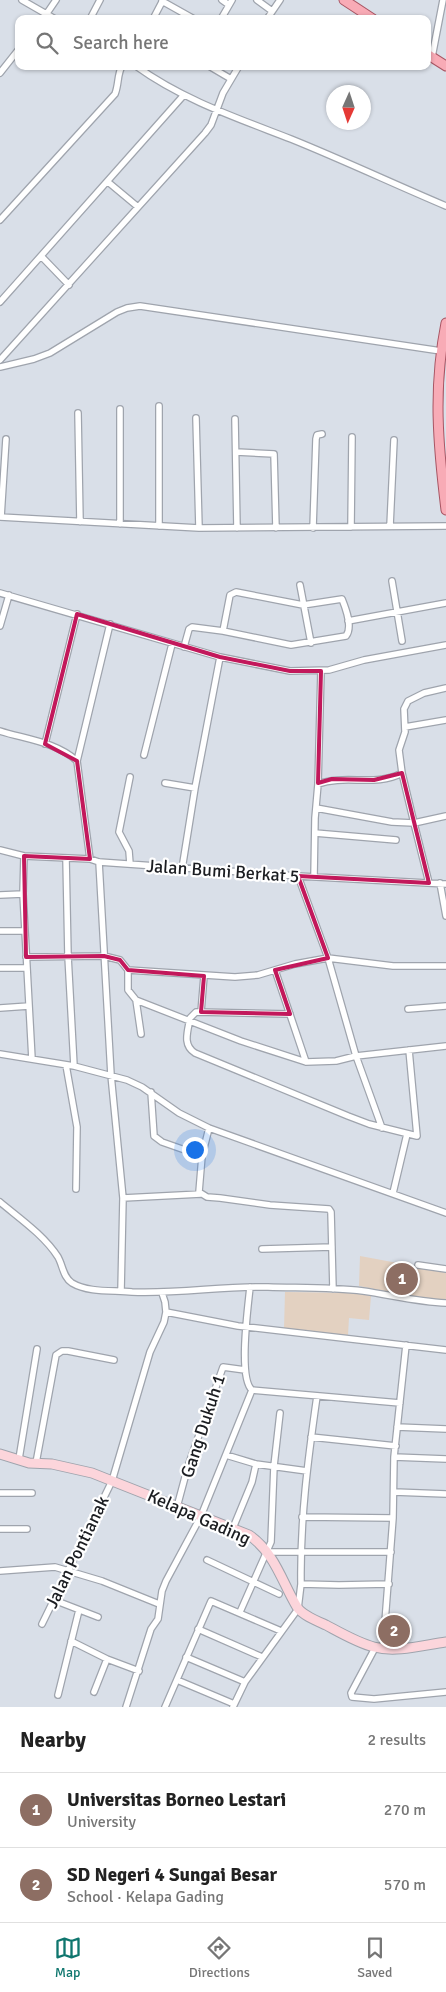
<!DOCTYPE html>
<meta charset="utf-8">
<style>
body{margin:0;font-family:Signika,sans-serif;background:#f6f6f6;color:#222}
.compass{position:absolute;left:326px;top:85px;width:45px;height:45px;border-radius:50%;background:#fff;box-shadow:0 1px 4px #0004;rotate:183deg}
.you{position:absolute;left:194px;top:1149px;width:18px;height:18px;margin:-12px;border:4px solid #fff;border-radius:50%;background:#1a73e8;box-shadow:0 0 0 8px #1a73e833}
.badge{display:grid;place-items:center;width:32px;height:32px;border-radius:50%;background:#0f766e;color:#fff;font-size:16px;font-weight:700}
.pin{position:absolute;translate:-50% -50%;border:2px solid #fff;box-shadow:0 1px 5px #0006}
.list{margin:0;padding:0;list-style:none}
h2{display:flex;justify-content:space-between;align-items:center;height:65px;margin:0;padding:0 20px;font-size:21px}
h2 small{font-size:16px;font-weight:400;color:#767676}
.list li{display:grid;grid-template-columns:32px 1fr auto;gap:15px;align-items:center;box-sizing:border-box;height:75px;padding:0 20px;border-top:1px solid #e0e0e0}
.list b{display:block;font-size:19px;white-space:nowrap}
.list p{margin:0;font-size:16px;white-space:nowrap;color:#767676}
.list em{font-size:16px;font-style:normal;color:#767676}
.icon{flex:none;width:28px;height:28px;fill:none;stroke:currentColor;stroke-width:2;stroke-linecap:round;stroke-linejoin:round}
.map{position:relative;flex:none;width:446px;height:1707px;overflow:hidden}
.search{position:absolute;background:#fff;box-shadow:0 1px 4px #0004;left:15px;right:15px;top:15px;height:55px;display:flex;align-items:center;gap:12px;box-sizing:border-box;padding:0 18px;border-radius:10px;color:#767676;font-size:19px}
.sheet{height:215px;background:#fff}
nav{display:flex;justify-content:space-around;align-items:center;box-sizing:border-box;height:70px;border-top:1px solid #e0e0e0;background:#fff;font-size:14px;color:#767676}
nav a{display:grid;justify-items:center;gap:2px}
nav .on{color:#0f766e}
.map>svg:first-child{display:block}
</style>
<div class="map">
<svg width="446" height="1707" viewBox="0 0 446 1707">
<rect width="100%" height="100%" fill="#d9dfe8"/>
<path fill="#e3d1c1" d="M 360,1256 L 446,1272 L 446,1300 L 426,1299 L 359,1286 Z
M 285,1292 L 359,1293 L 371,1296 L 369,1320 L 349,1318 L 348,1335 L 284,1329 Z
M 390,1620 L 399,1620 L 398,1643 L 389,1643 Z"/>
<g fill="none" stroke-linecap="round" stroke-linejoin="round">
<g stroke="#9fa4ad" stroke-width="8">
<path id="street" d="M 22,0 L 55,19
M 222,0 L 229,5
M 257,0 L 272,11
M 162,1 L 194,19
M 43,19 L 56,0
M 90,19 L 100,0
M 153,19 L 163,0
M 221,19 L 232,0
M 267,19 L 280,0
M 432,57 L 443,0
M 136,66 C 183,100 237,118 291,139 C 343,160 394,184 446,206
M 209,66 L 231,79
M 0,73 L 19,49
M 108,182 L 138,207
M 0,220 L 115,94 C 119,84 117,75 122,66
M 41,256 L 69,285
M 0,302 L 183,96
M 0,360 L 205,133 L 211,125 L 223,93 L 239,66
M 0,367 L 34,359 L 50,353 L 117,312 L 127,308 L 140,306 L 441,351
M 78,413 L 80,522
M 196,418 L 199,528
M 235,419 L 237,528
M 236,452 L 274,454 L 276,528
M 0,517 L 199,528 L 446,526
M 1,517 L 6,439
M 120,524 L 120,409
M 159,526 L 159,406
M 390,526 L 394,440
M 351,527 L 352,437
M 313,528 L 316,439 L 317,435 L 322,434
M 392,581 L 402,641
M 300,585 L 311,643
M 0,593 L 220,657 L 290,671 L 329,670 L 364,660 L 446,645
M 348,621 L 446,603
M 0,626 L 9,595
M 184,647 L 189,629 L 192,627 L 223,631 L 291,645 L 346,636 C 353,627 346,609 342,599 L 303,605 L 236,592 L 230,595 L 223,631
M 405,727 L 446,720
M 0,731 C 25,739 57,742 77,761 L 90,859
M 45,744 L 77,614
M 144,755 L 172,644
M 77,761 L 110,624
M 165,783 L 195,788
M 318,784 L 321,671
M 316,808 L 392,822 L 414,823 L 402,773
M 315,833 L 396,840
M 0,850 L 24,856 L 90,859 L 99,862 L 298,876 L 446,884
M 24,856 L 23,894 L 32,1059
M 66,858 L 68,956 L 74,1066
M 99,862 L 111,1075 L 123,1198
M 130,864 L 129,851 L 119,832 L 130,777
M 182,869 L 195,788 L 220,657
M 298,876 L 328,958 L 356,1056 L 382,1128
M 314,877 L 315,818 L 318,784 C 345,774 376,787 402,773 L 399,750 L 405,732 L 404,709 L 408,701 L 424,693 L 446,688
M 429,883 L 414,823 L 446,816
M 440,883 L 446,916
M 0,895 L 23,894
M 0,931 L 25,931
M 26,957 L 104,956 L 120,960 L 128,970 L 128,990 L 136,1000 L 141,1034
M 0,968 L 27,968
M 128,970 L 235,977 L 258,975 L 295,964 L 328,958 L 393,966 L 446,966
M 275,970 L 306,1062
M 136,1000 L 241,1041 L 306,1062 L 336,1061 L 356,1056 L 446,1046
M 0,1008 L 29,1006
M 408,1009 L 446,1006
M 201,1012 L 204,976
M 290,1014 L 196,1012 L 190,1018 C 188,1031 182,1045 195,1053 L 348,1116 L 369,1124 L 417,1136 L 409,1050
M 0,1054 L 74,1066 L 127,1080 L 142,1087 L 179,1113 L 209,1128 L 446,1213
M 66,1065 L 77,1127 L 76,1189
M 151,1092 L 154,1136 L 162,1142 L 202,1156
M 209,1128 L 202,1156 L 199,1192 L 207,1197 L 220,1198 L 270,1205 L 329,1209 L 331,1212 L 333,1289
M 393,1193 L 407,1134
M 0,1202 C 19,1218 44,1235 58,1257 C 63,1266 63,1277 72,1283 C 89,1293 113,1290 132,1292 C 178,1294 223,1286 268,1287 C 300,1288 332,1287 363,1291 C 391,1295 418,1302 446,1303
M 262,1249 L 332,1247
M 418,1265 L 446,1269
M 121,1291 L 123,1198 L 201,1194
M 166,1312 L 238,1326 L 446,1350
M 252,1390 L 400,1403
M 317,1396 C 308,1459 300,1520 301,1584 L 339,1585 L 389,1584
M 397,1427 L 446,1429
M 311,1437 L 396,1446
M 226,1455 L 256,1464 L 307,1471
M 394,1457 L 446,1459
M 19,1459 L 37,1349
M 36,1463 L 56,1355 L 62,1351 L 68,1351 L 114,1360
M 394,1492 L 446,1494
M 0,1493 L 32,1493
M 177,1507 L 188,1466 L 223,1367 L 245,1370
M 302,1517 L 393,1518
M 233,1528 L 252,1482 L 256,1464
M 0,1529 L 27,1529
M 267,1552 L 391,1552
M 207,1560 L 279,1594
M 0,1571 L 55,1567 L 102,1581 L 159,1604
M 54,1600 L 98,1617
M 240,1612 L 271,1542 L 274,1466 L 280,1413
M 42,1624 L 112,1481 L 150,1352 L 164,1322 L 166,1312 L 165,1302 L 162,1293
M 198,1629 L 262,1657
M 71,1641 L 107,1659 L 139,1671
M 375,1648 L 351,1693 L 352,1697 L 374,1699 L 446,1692
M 383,1648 L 393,1518 L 394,1457 L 406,1345
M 186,1657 L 245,1682
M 177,1680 L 234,1704
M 94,1692 L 107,1659
M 58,1695 L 79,1610
M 126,1707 L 151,1629 L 158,1619 L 162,1591 L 166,1581 L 201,1516 L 252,1390 C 238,1378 248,1307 250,1287
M 165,1707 L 211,1601 L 281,1631
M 233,1707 L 245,1682 L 298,1609 L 301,1584"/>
</g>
<g stroke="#9fa4ad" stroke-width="11">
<path id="secondary" d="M 0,1454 L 29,1463 L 52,1464 L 92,1473 L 249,1535 C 275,1553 282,1582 297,1607 C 302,1615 317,1621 326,1625 C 341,1633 358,1643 374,1647 C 396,1653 424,1645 446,1642"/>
</g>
<g stroke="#a85563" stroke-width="11">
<path id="primary" d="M 344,0 L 373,19
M 427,54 L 446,66
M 446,323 C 433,388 438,445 446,510"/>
</g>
<use href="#street" stroke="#fff" stroke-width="5.5"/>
<use href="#secondary" stroke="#fcd5db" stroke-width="9"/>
<use href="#primary" stroke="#f8abb6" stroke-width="9"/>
</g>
<path fill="none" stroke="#c2185b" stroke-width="4" stroke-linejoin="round" d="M 77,614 L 220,657 L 290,671 L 321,671 L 318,783 L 332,779 L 374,780 L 402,773 L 429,883 L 298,876 L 328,958 L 275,970 L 290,1014 L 201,1012 L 204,976 L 128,970 L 120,960 L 104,956 L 26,957 L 24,856 L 90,859 L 77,761 L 45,744 Z"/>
<g text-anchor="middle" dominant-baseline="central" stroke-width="4.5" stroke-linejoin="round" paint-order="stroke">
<g font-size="18" fill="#1b1d21" stroke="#fff">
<text transform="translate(223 871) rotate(4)">Jalan Bumi Berkat 5</text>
<text transform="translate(203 1426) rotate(-72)">Gang Dukuh 1</text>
<text transform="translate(199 1517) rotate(24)">Kelapa Gading</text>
<text transform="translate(77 1552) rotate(-64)">Jalan Pontianak</text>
</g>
</g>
</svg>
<svg class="compass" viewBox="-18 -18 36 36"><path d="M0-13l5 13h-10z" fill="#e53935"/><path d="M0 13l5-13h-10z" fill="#767676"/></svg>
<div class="you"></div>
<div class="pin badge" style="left:402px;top:1279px;background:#8d6e63">1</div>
<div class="pin badge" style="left:394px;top:1631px;background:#8d6e63">2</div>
<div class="search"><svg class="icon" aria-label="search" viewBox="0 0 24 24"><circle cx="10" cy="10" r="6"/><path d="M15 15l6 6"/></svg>Search here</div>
</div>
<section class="sheet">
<h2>Nearby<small>2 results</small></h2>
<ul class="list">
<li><span class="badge" style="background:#8d6e63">1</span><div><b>Universitas Borneo Lestari</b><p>University</p></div><em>270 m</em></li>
<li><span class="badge" style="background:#8d6e63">2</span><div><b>SD Negeri 4 Sungai Besar</b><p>School · Kelapa Gading</p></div><em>570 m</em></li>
</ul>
</section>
<nav>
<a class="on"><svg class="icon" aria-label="map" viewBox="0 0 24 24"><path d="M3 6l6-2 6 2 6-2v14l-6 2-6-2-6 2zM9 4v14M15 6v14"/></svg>Map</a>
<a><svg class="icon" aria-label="directions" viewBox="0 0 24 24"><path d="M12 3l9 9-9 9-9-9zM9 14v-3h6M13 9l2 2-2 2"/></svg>Directions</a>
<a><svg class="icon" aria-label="saved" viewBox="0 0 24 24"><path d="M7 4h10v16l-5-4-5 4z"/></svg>Saved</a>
</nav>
